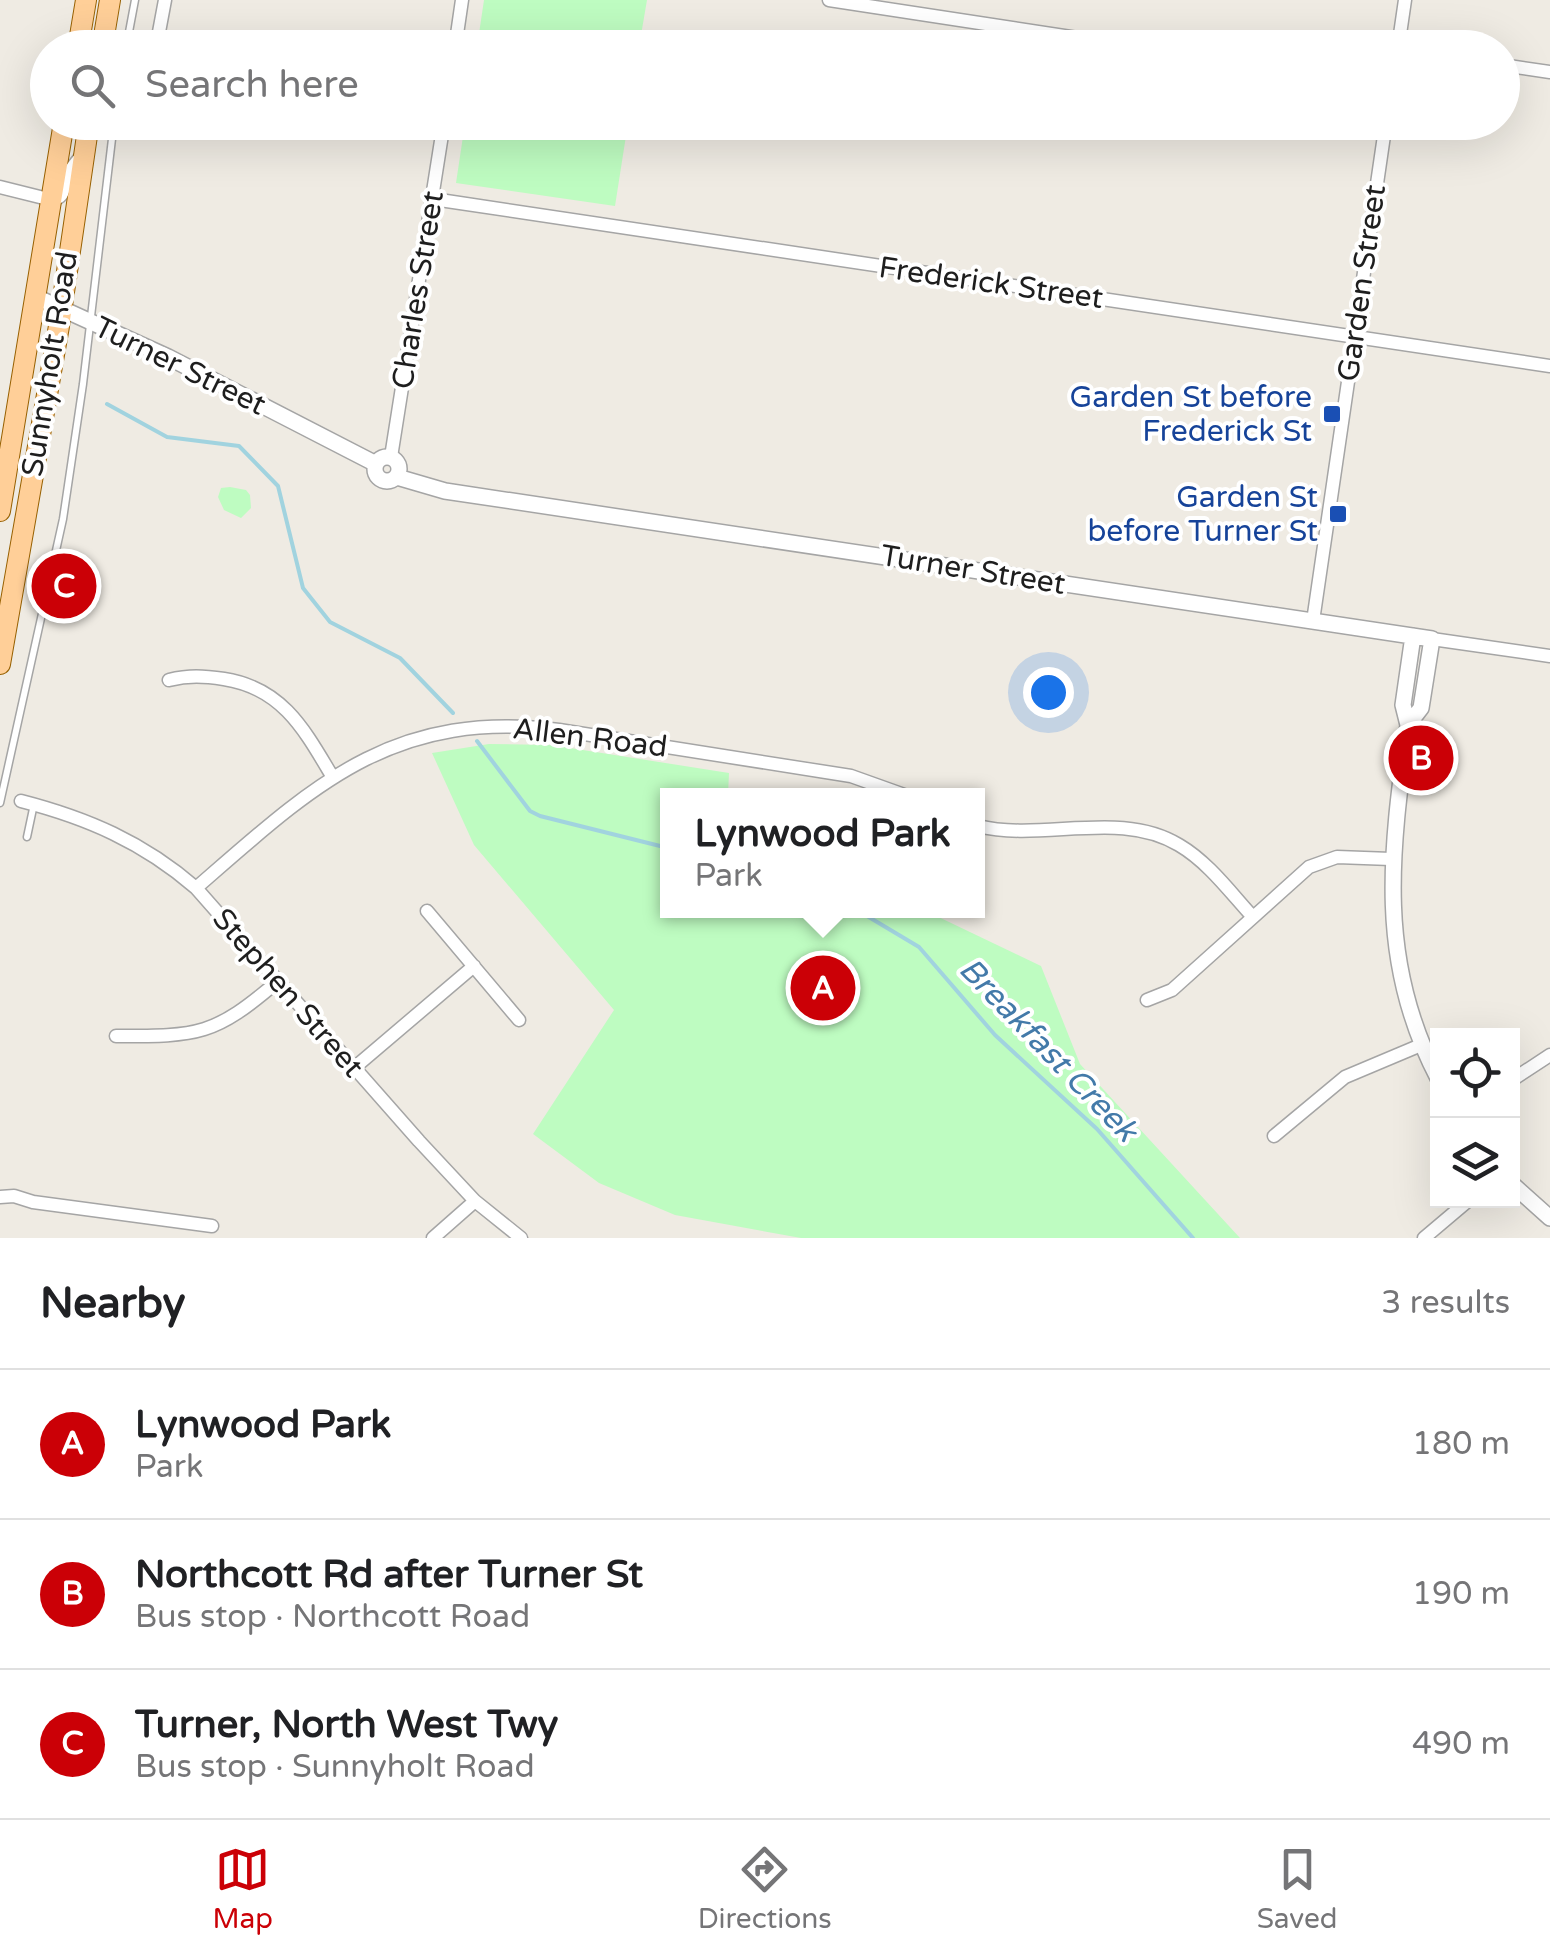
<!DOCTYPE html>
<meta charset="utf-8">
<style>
body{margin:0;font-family:"Varela Round",sans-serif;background:#f6f6f6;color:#202124}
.controls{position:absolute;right:30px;bottom:30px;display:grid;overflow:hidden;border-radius:0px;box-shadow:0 10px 40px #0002}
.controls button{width:90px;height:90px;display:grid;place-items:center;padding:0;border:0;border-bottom:2px solid #e0e0e0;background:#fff;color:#202124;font:50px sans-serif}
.you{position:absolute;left:1048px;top:692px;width:35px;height:35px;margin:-25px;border:8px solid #fff;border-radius:50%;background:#1a73e8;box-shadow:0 0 0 15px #1a73e833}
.badge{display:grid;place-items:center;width:65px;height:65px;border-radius:50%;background:#cb0006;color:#fff;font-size:32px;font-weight:700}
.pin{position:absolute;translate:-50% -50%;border:5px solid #fff;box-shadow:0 2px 10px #0006}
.popup{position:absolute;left:660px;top:788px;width:325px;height:130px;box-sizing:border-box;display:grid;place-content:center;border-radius:0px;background:#fff;filter:drop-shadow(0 2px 8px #0005);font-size:32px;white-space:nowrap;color:#757577}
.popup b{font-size:38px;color:#202124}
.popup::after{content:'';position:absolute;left:50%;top:100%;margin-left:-20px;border:20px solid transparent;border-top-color:#fff}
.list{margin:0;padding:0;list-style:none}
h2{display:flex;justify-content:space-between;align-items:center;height:130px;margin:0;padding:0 40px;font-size:42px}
h2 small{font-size:32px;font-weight:400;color:#757577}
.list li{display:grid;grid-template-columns:65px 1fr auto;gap:30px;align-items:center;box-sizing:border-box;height:150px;padding:0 40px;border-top:2px solid #e0e0e0}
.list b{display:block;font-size:38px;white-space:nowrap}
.list p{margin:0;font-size:32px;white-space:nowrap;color:#757577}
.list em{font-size:32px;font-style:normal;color:#757577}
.icon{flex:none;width:55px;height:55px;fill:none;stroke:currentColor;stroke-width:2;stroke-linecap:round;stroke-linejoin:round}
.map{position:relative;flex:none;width:1550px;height:1238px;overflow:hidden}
.search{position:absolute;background:#fff;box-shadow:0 10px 40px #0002;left:30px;right:30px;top:30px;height:110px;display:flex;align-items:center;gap:25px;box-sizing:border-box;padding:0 35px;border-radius:55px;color:#757577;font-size:38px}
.sheet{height:580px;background:#fff}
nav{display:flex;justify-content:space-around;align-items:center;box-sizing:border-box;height:140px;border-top:2px solid #e0e0e0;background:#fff;font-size:28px;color:#757577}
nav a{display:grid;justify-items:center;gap:5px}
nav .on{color:#cb0006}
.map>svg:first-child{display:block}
</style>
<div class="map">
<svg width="1550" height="1238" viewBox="0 0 1550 1238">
<rect width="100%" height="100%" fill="#efebe3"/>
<path fill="#befcc1" d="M 484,0 L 647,0 L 639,47 L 477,47 Z
M 465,123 L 628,123 L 615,206 L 456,183 Z
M 230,487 L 246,490 L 250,495 L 251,508 L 241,518 L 224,510 L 218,497 L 221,488 Z
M 489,744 L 551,745 L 729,773 L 728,795 L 668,796 L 668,910 L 926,911 L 1041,966 L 1080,1064 L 1240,1238 L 801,1238 L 675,1215 L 599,1183 L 533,1134 L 614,1010 L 474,845 L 432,753 Z"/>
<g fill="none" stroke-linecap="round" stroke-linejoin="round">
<path stroke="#a1d3df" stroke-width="4" d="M 107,404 L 167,437 L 239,446 L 278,486 L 303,588 L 330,622 L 400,658 L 453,713
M 477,741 L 530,811 L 540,816 L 668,848
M 857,910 L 919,947 L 995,1035 L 1097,1129 L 1193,1238"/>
<g stroke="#a5a5a5" stroke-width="9">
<path id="service" d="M 126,48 L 135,0
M 0,803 L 63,519 L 83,384 L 114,122
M 27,837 L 34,804"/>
</g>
<g stroke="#a5a5a5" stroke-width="15">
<path id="minor" d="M 829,0 L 1143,48
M 156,48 L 165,0
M 455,48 L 462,0
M 1398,48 L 1405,0
M 1502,65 L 1550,72
M 0,187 L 52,200 C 67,196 62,188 67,176 C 70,169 77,162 81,156
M 433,199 L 1550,366
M 391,457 L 444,122
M 1313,621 L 1386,122
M 1432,639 L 1550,656
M 169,680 C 189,675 204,676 224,679 C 282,688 304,729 332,776
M 21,801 C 87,818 143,842 196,888 L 419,1141 L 475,1201 L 521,1238
M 978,826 C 1043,842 1120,809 1179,845 C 1208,862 1230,892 1252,916
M 196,888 C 313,786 392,709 559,730 L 851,776 L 907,796
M 427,911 L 519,1020
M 1147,1000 L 1172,990 L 1309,867 L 1337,857 L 1391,859
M 116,1036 C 199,1036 214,1036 278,981
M 354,1068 L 474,966
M 1512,1080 L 1550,1055
M 1274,1136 L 1345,1077 L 1421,1045
M 0,1197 L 14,1196 L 33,1202 L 212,1226
M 433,1238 L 475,1201
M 1424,1238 L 1469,1200"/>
</g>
<g stroke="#a5a5a5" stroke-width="18">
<path id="tertiary" d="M 36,297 L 168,357 L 376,464
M375 469a12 12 0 1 1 24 0a12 12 0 1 1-24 0Z
M 397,477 L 445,491 L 1432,639 L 1421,708 L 1408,725
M 1413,636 L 1403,705 L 1408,725 C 1391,851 1376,960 1438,1078
M 1512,1184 L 1550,1218"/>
</g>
<g stroke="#976000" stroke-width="22">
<path id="primary" d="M 78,48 L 86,0
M 102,48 L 110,0
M 0,511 L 64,122
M 0,664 L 59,326 L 89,122"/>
</g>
<use href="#service" stroke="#fff" stroke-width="6"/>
<use href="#minor" stroke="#fff" stroke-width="12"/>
<use href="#tertiary" stroke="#fff" stroke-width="15"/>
<use href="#primary" stroke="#ffcf98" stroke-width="20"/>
</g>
<g fill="#1a4fb4" stroke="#fff" stroke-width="4">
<rect x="1322" y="404" width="20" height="20" rx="5"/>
<rect x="1328" y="504" width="20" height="20" rx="5"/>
</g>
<g text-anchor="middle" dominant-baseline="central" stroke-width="8" stroke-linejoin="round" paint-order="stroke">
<g font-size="30" fill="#1e1e1e" stroke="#fff">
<text transform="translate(991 283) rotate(8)">Frederick Street</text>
<text transform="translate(1362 283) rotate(-82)">Garden Street</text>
<text transform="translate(418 290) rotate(-81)">Charles Street</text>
<text transform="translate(50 364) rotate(-81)">Sunnyholt Road</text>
<text transform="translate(180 366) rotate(26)">Turner Street</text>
<text transform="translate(973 570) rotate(9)">Turner Street</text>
<text transform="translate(590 738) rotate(7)">Allen Road</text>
<text transform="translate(288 993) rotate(49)">Stephen Street</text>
</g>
<g font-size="30" fill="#164399" stroke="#fff" text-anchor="end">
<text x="1312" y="397">Garden St before<tspan x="1312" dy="34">Frederick St</tspan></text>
<text x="1318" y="497">Garden St<tspan x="1318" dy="34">before Turner St</tspan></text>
</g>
<g font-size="32" font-style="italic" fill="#437aa9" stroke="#fff">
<text transform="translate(1048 1050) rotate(46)">Breakfast Creek</text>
</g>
</g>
</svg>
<div class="controls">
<button><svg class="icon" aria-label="locate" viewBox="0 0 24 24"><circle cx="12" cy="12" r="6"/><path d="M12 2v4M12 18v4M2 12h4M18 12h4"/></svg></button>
<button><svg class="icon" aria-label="layers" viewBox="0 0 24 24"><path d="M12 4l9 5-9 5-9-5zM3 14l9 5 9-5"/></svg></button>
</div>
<div class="you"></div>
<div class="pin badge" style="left:823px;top:988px">A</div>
<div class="popup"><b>Lynwood Park</b>Park</div>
<div class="pin badge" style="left:1421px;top:758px">B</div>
<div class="pin badge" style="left:64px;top:586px">C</div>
<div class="search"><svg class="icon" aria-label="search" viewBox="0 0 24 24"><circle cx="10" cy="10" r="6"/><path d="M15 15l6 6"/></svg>Search here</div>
</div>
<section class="sheet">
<h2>Nearby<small>3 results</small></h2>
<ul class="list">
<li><span class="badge">A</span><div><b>Lynwood Park</b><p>Park</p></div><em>180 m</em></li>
<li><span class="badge">B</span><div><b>Northcott Rd after Turner St</b><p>Bus stop · Northcott Road</p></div><em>190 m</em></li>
<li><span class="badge">C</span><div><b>Turner, North West Twy</b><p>Bus stop · Sunnyholt Road</p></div><em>490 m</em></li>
</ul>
</section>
<nav>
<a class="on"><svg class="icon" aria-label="map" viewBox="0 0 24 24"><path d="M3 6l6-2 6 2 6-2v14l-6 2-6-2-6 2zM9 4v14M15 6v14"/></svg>Map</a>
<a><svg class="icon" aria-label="directions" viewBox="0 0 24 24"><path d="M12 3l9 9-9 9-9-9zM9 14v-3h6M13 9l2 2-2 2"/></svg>Directions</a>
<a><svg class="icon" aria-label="saved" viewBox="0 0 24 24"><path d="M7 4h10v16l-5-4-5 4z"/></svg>Saved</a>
</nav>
